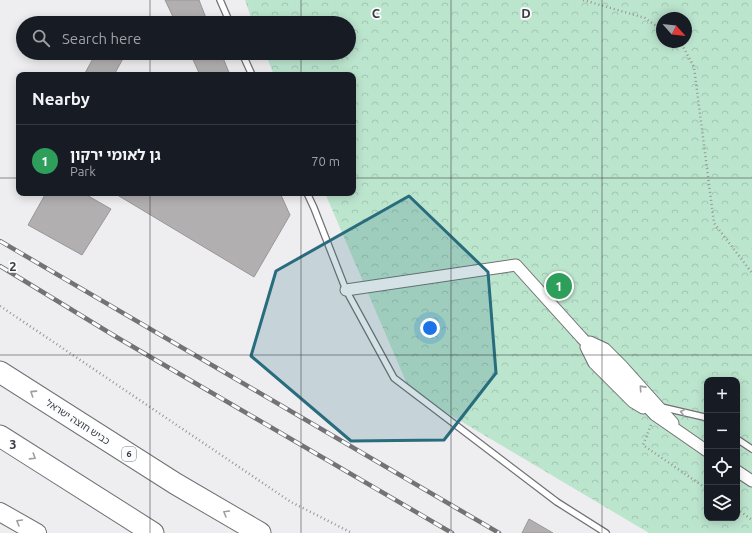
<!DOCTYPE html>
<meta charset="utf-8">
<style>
body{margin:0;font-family:Ubuntu,"Noto Sans Hebrew",sans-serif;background:#20242c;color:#f1f3f6}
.controls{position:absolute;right:12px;bottom:12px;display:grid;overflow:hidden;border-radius:8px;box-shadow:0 2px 10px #0003}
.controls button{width:36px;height:36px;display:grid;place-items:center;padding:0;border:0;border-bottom:1px solid #363941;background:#171b24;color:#f1f3f6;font:20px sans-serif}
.compass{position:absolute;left:656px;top:12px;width:36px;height:36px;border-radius:50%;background:#171b24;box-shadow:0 2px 10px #0003;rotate:117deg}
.you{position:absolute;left:430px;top:328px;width:14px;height:14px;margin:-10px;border:3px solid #fff;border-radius:50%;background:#1a73e8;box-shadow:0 0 0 6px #1a73e833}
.badge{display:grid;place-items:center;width:26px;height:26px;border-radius:50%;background:#1a73e8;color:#fff;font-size:13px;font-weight:700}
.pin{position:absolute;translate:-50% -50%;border:2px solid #fff;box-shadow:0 1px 4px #0006}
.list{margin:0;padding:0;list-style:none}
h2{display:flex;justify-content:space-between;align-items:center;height:52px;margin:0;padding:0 16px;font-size:17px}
h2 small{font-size:13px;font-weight:400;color:#9ea1a6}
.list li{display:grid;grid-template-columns:26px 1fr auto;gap:12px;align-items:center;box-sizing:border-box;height:72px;padding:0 16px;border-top:1px solid #363941}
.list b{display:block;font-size:15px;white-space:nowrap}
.list p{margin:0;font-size:13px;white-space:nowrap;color:#9ea1a6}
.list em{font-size:13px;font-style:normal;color:#9ea1a6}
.icon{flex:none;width:22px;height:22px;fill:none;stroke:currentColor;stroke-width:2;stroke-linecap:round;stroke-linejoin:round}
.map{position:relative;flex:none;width:752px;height:533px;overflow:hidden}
.search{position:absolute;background:#171b24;box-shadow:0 2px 10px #0003;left:16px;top:16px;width:340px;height:44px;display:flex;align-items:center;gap:10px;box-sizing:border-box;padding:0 14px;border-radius:22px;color:#9ea1a6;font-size:15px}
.panel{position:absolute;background:#171b24;box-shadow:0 2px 10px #0003;left:16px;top:72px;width:340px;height:124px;border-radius:8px}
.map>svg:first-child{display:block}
</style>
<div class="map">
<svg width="752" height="533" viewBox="0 0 752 533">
<defs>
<pattern id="park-crowns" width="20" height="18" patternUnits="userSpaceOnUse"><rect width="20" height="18" fill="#bce5ce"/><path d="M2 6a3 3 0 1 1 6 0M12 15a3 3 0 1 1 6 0" fill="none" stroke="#a2c5b2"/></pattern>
</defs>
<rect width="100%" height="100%" fill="#eeeef1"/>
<path fill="url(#park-crowns)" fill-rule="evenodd" d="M 245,0 L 752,0 L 752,533 L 649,533 L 410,391 L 325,193 L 353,193 L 353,75 L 274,75 L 265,53 L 349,53 L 349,23 L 253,23 ZM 662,18 L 686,18 L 686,42 L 662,42 ZM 707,380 L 737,380 L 737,518 L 707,518 Z"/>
<path fill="#b2afb1" stroke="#989698" d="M 165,0 L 199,0 L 208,23 L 176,23 Z
M 96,53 L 126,53 L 114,75 L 84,75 Z
M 190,53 L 221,53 L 230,75 L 200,75 Z
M 46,193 L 83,193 L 111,209 L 82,255 L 28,225 Z
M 114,193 L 280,193 L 290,215 L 254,277 Z
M 529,519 L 553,533 L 522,533 Z"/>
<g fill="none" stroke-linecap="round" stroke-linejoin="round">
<g stroke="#707174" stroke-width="8">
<path id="service" d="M 220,0 L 230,23
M 242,53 L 252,75
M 307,193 L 314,208 L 346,290 L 394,378 L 557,502 L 606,533
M 661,407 L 704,417 L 707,419
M 737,439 L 752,449"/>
</g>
<g stroke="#707174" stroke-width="13">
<path id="minor" d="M 346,290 L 516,265 L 581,337 L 655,415 L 707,451
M 590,342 L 605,349 L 622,366 L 673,423
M 586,347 L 594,363 L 633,402 L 643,408
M 737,471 L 752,481"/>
</g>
<g stroke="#707174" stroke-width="20">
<path id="primary" d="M 0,512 L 37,533"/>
</g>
<g stroke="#707174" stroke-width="23">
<path id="motorway" d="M 0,372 L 176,484 L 260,533
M 0,436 L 153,533"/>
</g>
<path stroke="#969698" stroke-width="2.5" stroke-dasharray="1 3" stroke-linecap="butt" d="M 583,0 L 645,18 L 662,30
M 678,42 L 682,45 L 694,67 L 714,223 L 752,273
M 0,306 L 291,502 L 352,533
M 651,425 L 643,445 L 707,489
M 737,509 L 752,520"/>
<use href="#service" stroke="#fff" stroke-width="5.5"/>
<use href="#minor" stroke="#fff" stroke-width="11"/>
<use href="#primary" stroke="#fff" stroke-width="18"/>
<use href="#motorway" stroke="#fff" stroke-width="21"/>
<g stroke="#737375" stroke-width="4.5">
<path id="rail" d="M 0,241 L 499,533
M 0,266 L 118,338 L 452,533"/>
</g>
<use href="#rail" stroke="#fbfcff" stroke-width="3" stroke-dasharray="9" stroke-linecap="butt"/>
</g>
<defs><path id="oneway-chevron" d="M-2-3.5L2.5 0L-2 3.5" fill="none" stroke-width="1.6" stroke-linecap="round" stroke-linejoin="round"/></defs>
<g stroke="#9e9e9e">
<use href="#oneway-chevron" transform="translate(642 388) rotate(-132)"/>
<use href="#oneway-chevron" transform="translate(33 393) rotate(-147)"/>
<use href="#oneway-chevron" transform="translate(683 412) rotate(-166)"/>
<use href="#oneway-chevron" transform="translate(33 457) rotate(32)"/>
<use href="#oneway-chevron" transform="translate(226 513) rotate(-150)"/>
<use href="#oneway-chevron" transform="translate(19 522) rotate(-150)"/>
</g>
<path fill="#286c7d" fill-opacity="0.2" stroke="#286c7d" stroke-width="3" stroke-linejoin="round" d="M 409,196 L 488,272 L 496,373 L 444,440 L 351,441 L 251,356 L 276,271 Z"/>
<path fill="none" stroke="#3c3c3e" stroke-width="1" stroke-opacity="0.55" d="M 150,0 L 150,23M 301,0 L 301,23M 451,0 L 451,533M 602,0 L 602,533M 150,53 L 150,75M 301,53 L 301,75M 0,178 L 19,178M 353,178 L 752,178M 150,193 L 150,533M 301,193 L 301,533M 0,355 L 752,355"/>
<g text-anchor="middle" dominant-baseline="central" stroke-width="3.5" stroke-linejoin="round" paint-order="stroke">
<rect fill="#fbfcff" stroke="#757678" stroke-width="1" x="122" y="447" width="14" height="14" rx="3"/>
<g font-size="9" font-weight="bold" fill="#3c3c3e">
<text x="129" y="454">6</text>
</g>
<g font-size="10" fill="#3c3c3e" stroke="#fbfcff">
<text transform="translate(78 422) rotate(33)">כביש חוצה ישראל</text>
</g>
</g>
<g font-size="13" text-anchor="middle" font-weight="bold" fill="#3c3c3e" stroke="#fbfcff" stroke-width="3.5" stroke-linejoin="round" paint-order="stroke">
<text x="376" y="18">C</text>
<text x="526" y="18">D</text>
<text x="13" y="271">2</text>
<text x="13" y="449">3</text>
</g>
</svg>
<div class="controls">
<button>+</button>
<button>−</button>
<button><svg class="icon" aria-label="locate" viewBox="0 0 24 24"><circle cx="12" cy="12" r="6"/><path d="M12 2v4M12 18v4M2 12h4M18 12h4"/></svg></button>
<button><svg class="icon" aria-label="layers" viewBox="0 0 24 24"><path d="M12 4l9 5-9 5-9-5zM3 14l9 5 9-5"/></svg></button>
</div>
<svg class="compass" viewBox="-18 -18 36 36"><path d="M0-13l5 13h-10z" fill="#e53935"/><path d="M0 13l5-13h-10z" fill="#9ea1a6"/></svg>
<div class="you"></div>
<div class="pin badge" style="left:559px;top:286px;background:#2e9e5b">1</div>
<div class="search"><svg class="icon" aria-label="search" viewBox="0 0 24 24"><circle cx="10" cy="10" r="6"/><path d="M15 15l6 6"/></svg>Search here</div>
<section class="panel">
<h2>Nearby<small></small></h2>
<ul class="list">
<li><span class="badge" style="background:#2e9e5b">1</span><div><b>גן לאומי ירקון</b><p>Park</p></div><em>70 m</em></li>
</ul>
</section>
</div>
